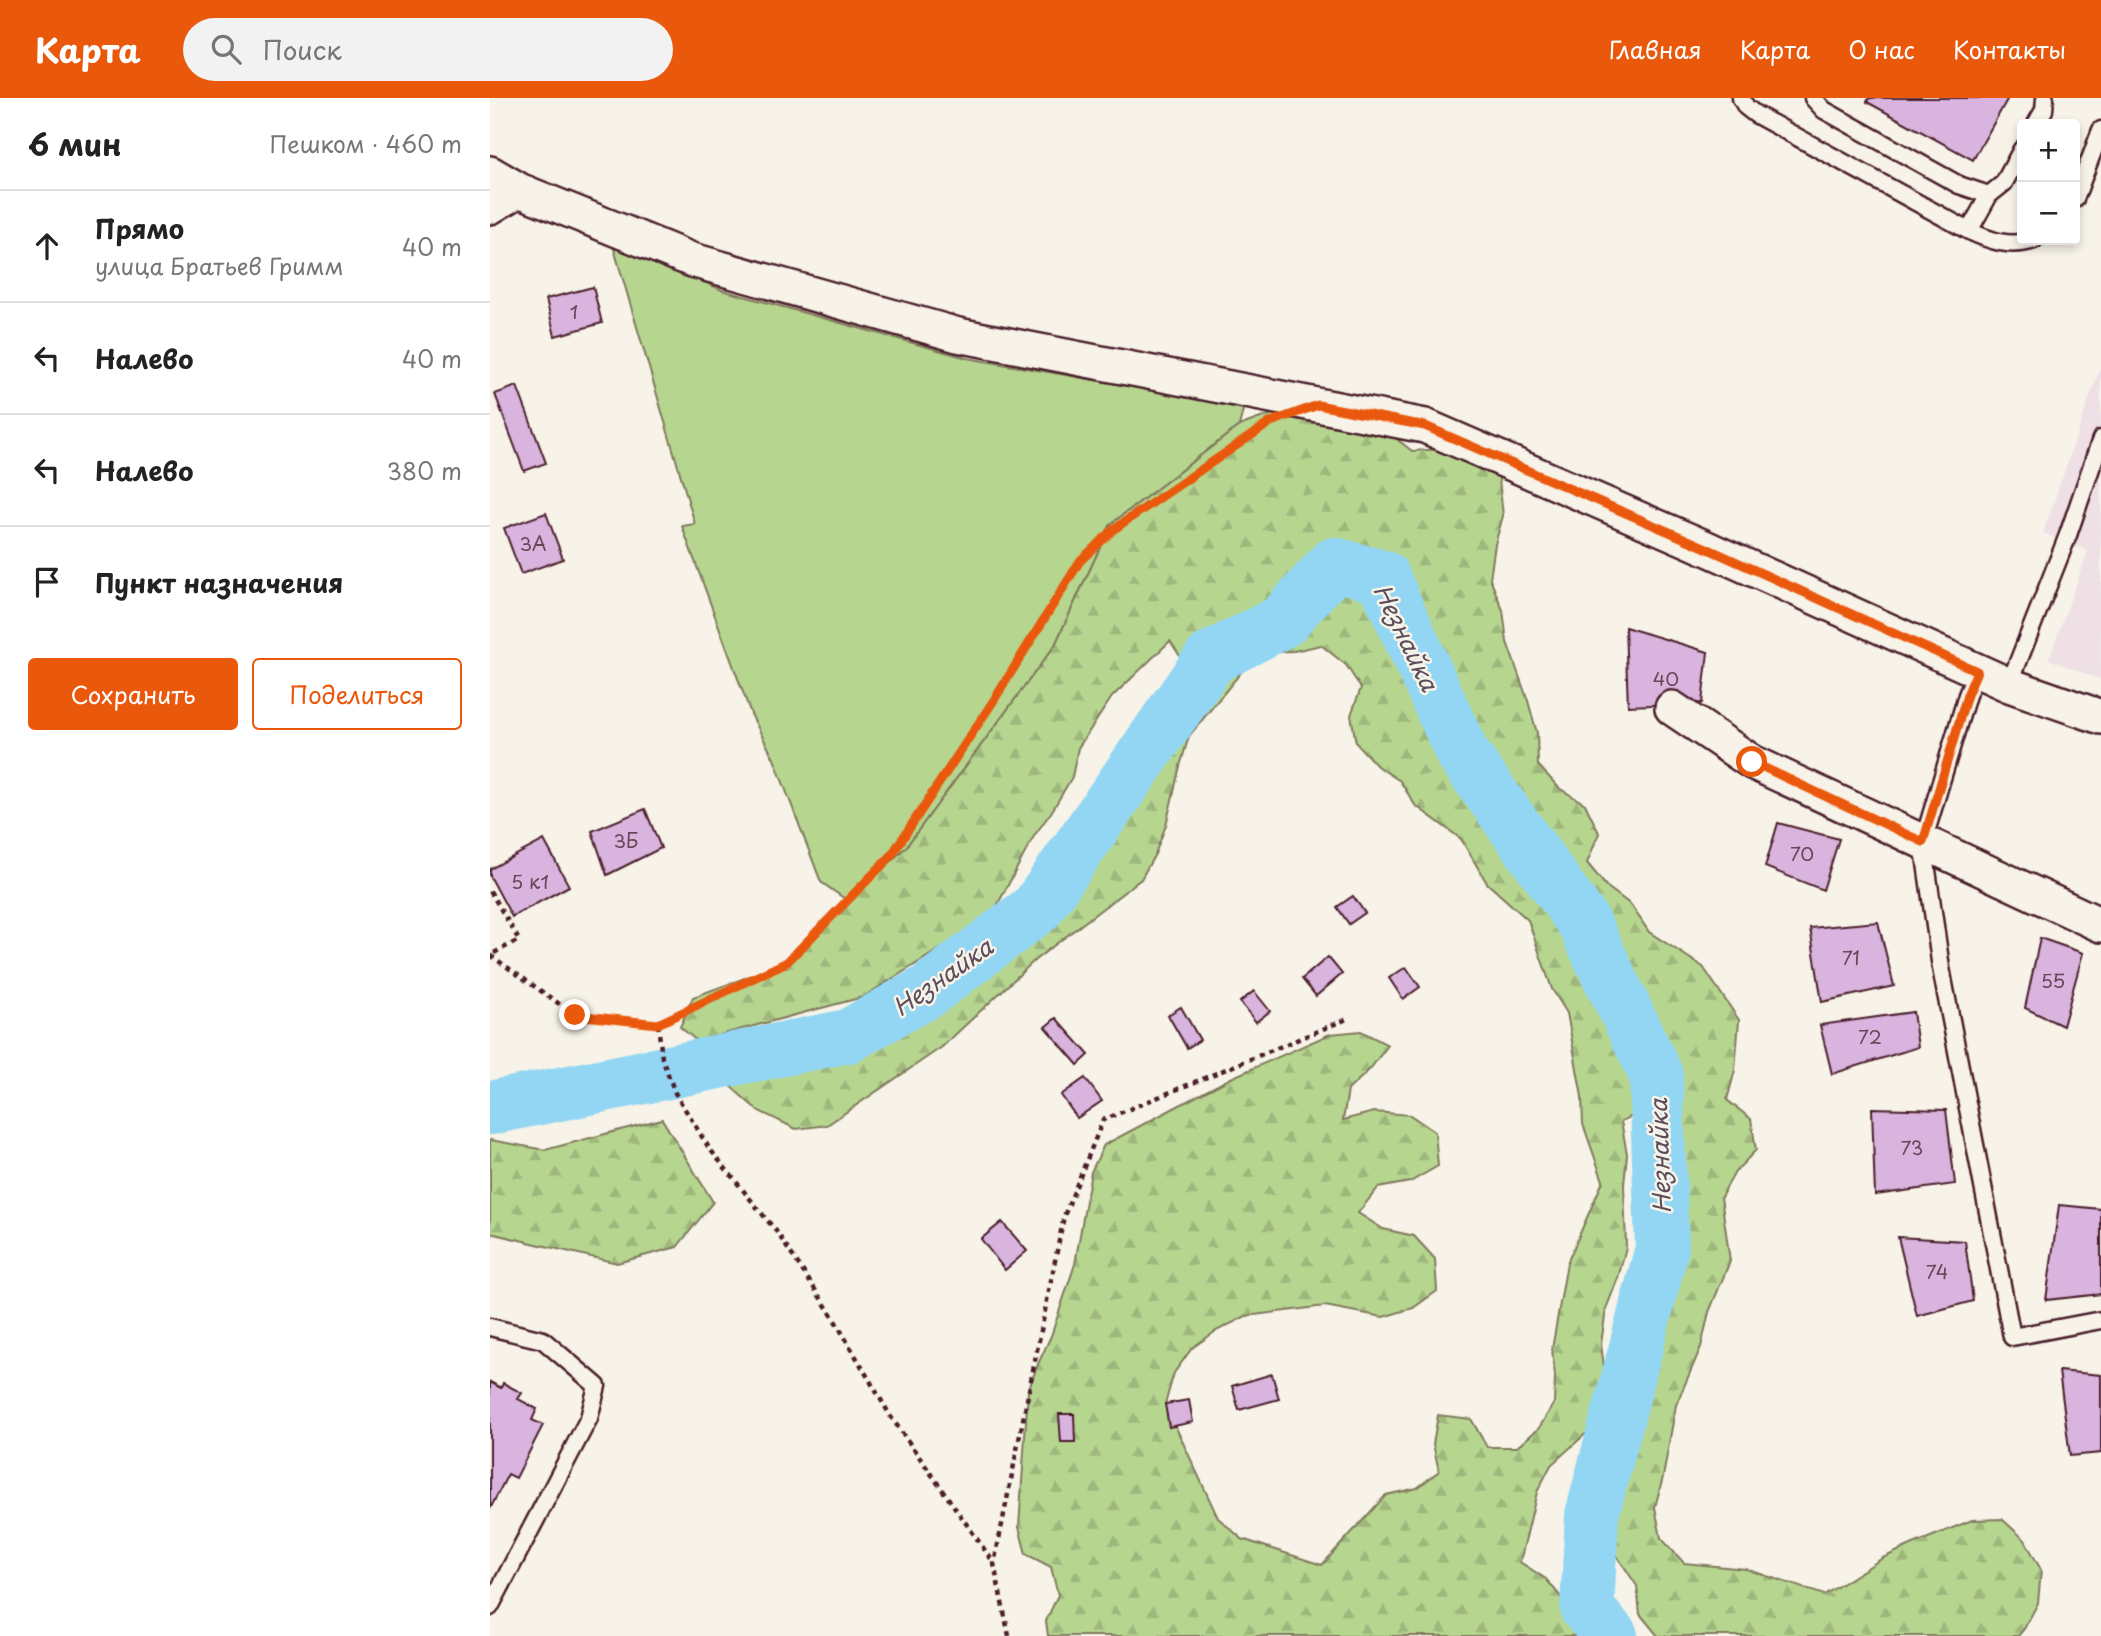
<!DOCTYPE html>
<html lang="ru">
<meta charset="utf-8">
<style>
body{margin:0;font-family:"Playpen Sans",sans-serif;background:#f2f2f2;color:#222}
.controls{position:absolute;right:21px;top:21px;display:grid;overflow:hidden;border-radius:7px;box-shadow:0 4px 10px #0003}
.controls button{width:63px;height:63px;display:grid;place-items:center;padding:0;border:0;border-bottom:2px solid #e0e0e0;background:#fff;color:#222;font:35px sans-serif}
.stop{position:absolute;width:21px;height:21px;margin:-16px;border:5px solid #ea580c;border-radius:50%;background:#fff}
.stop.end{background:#ea580c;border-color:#fff;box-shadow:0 2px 7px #0008}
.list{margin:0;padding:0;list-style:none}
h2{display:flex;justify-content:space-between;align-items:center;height:91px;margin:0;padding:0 28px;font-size:30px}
h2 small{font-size:23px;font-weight:400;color:#767676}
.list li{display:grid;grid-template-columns:46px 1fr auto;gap:21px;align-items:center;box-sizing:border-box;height:112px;padding:0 28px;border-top:2px solid #e0e0e0}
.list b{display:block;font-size:26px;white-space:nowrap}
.list p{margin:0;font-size:23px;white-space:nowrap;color:#767676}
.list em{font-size:23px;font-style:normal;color:#767676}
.actions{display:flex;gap:14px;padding:21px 28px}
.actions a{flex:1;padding:16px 0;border:2px solid #ea580c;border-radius:7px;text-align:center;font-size:24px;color:#ea580c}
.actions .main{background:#ea580c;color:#fff}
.icon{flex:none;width:38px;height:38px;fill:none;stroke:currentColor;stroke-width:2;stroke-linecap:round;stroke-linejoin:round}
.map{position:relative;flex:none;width:1611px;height:1538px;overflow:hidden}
header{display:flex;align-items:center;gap:42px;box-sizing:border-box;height:98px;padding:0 35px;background:#ea580c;color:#fff}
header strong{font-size:33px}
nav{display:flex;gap:38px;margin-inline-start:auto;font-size:24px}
.search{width:490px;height:63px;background:#f2f2f2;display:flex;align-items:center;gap:18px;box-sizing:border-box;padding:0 24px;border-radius:38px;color:#767676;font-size:26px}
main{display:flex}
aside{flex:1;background:#fff}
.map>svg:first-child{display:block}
</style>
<header>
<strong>Карта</strong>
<div class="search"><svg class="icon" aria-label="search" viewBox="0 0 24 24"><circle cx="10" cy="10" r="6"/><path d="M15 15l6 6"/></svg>Поиск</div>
<nav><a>Главная</a><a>Карта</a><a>О нас</a><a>Контакты</a></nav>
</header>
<main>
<aside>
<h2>6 мин<small>Пешком · 460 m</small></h2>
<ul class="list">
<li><svg class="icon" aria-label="ahead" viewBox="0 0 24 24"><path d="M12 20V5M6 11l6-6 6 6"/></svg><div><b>Прямо</b><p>улица Братьев Гримм</p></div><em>40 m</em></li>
<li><svg class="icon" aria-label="left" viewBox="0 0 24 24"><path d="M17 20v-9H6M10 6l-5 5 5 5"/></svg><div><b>Налево</b></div><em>40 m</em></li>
<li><svg class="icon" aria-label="left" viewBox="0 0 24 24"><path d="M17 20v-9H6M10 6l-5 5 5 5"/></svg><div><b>Налево</b></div><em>380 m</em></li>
<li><svg class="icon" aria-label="arrive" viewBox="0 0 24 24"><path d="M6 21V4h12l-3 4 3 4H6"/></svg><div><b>Пункт назначения</b></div></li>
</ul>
<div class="actions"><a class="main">Сохранить</a><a>Поделиться</a></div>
</aside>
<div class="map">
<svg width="1611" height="1538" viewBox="0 0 1611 1538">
<defs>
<pattern id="forest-firs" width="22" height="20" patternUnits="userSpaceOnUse" patternTransform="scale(1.75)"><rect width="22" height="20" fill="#b6d68f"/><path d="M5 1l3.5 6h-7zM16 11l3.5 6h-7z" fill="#9eb77c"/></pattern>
</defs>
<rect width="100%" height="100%" fill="#f7f3e8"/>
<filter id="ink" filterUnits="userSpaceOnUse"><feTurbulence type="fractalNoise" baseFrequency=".0143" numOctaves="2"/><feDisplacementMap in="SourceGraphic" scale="14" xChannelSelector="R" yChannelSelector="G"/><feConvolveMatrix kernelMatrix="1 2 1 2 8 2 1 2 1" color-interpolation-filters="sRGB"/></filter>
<g filter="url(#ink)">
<path fill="#eee0e5" d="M 1611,267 L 1611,582 L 1559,561 L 1598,453 L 1553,435 Z"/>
<path fill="#b6d68f" stroke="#807a5d" stroke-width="2" d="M 122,144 L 232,192 L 477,260 L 754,308 L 749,328 L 621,426 L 565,547 L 416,749 L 358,803 L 331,784 L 284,661 L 261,616 L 192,428 L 205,426 Z"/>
<path fill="url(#forest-firs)" stroke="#807a5d" stroke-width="2" d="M 798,310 L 898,334 L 922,353 L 952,351 L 1008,372 L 1013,418 L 1005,446 L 1000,481 L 1013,512 L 1017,544 L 1038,603 L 1047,635 L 1048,667 L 1069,690 L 1095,706 L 1109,735 L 1097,765 L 1116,788 L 1141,807 L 1159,834 L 1213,869 L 1249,922 L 1245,972 L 1237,1002 L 1261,1021 L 1266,1052 L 1245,1074 L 1231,1099 L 1240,1163 L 1219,1214 L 1211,1249 L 1186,1307 L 1173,1379 L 1165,1409 L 1171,1440 L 1194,1465 L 1256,1471 L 1334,1497 L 1393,1460 L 1421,1447 L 1482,1422 L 1512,1421 L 1535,1442 L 1551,1472 L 1548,1505 L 1534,1531 L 1528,1538 L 1168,1538 L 1150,1516 L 1147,1488 L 1117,1443 L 1116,1414 L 1139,1338 L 1148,1262 L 1161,1203 L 1157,1146 L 1177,1096 L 1181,1059 L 1176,1031 L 1152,1014 L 1131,1023 L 1137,1056 L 1134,1087 L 1136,1150 L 1128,1180 L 1116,1211 L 1111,1246 L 1117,1292 L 1112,1321 L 1061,1367 L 1047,1394 L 1030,1464 L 1056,1481 L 1076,1505 L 1097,1538 L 558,1538 L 556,1523 L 568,1497 L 561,1469 L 536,1456 L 529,1429 L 538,1293 L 548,1266 L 561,1238 L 585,1166 L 601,1074 L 614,1047 L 741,980 L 840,936 L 871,933 L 898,947 L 880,971 L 858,992 L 853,1022 L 884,1014 L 920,1017 L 945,1034 L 948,1068 L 920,1084 L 888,1090 L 868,1115 L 893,1131 L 924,1138 L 945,1161 L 947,1193 L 923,1210 L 893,1219 L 835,1208 L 756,1218 L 726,1233 L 702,1250 L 684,1275 L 675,1306 L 728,1420 L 752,1441 L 832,1467 L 896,1397 L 927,1390 L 949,1373 L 943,1346 L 948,1317 L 981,1321 L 997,1349 L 1027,1349 L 1049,1330 L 1064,1305 L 1065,1278 L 1062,1251 L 1077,1165 L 1113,1083 L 1093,1026 L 1092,999 L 1077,915 L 1062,891 L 1038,822 L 997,785 L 971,741 L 925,707 L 910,683 L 887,668 L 866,645 L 861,617 L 871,590 L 856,567 L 831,547 L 804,553 L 775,554 L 752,573 L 699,638 L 690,668 L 676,727 L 665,756 L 651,781 L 545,862 L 452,949 L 337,1027 L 306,1031 L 267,1012 L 237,985 L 254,962 L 305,954 L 492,856 L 510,835 L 537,795 L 589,761 L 639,649 L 694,564 L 680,543 L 622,599 L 588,650 L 582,679 L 562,713 L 544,738 L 501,819 L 373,899 L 207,943 L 190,929 L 203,899 L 301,863 L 358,803 L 416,749 L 565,547 L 621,426 L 749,328 Z
M 172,1021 L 223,1104 L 187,1149 L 127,1165 L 0,1135 L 0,1042 L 55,1052 Z"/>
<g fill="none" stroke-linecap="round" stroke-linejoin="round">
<path stroke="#92d6f4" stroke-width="54" d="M 0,1010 L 358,938 L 438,893 L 547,810 L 721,560 L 793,523 L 844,466 L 893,479 L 972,655 L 1094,825 L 1166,977 L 1172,1150 L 1102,1417 L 1097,1511 L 1121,1538"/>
</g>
<path fill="#d8b4de" stroke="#4a1f2b" stroke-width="2" d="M 1379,0 L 1518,0 L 1483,62 L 1377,4 Z
M 103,189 L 112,225 L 65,238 L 56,201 Z
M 27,288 L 56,365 L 34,373 L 5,296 Z
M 56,415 L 73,461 L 31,476 L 14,430 Z
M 1135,529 L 1218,554 L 1212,605 L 1138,608 Z
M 155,711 L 171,750 L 117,777 L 102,733 Z
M 1288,725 L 1349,741 L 1333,792 L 1275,769 Z
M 54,742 L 79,788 L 22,819 L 0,778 L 0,771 Z
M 863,798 L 875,815 L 859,826 L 847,809 Z
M 1388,824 L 1404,888 L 1332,904 L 1320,830 Z
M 1550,840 L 1593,855 L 1573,928 L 1535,910 Z
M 838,859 L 852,876 L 826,898 L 812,881 Z
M 916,869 L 930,889 L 913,901 L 899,880 Z
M 764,893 L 780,913 L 766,924 L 750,904 Z
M 691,909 L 710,942 L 697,950 L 678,917 Z
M 1423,914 L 1428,949 L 1342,976 L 1330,927 Z
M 566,920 L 599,957 L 588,967 L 555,929 Z
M 595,980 L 612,1003 L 587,1020 L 571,997 Z
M 1382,1010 L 1456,1012 L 1465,1086 L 1385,1097 Z
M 1569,1107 L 1611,1111 L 1611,1196 L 1556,1202 Z
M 512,1124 L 537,1153 L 515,1172 L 491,1141 Z
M 1408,1139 L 1475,1143 L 1483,1203 L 1427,1218 Z
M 1569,1273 L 1611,1277 L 1611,1355 L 1580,1358 Z
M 782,1276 L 789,1301 L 749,1312 L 742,1288 Z
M 0,1284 L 11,1290 L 13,1285 L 32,1295 L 28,1301 L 47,1311 L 42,1322 L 53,1327 L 26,1380 L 18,1376 L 0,1411 Z
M 699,1302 L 703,1324 L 679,1329 L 675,1306 Z
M 569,1316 L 584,1316 L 585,1344 L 571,1344 Z"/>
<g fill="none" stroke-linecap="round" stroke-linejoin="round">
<g stroke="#4a1f2b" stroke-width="21">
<path id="service" d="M 1251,0 L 1256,9 L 1265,16 L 1479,133 C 1501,143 1520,150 1544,142
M 1323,0 L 1334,12 L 1469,87 L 1499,97 L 1514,85 L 1532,51
M 1546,26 L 1554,12 L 1555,0
M 1585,101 L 1611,32
M 1479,133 L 1499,97
M 1487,573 L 1477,597 L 1433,744 L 1451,870 L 1522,1239 L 1611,1222
M 1519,587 L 1578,437 L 1611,341
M 0,1229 L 53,1242 L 107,1288 L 99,1320 L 0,1509"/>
</g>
<g stroke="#4a1f2b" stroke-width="38">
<path id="minor" d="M 0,75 L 29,92 L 202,162 L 468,237 L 935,328 L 1214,449 L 1519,587 L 1611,619
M 0,109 L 29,92
M 1182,610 L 1262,664 L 1611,827"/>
</g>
<path stroke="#4a1f2b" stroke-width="4.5" stroke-dasharray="5 5" stroke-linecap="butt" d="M 0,793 L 29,842 L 0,857 L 85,917 L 168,926 L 297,864 L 401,758 L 504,602 L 590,463 L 624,431 L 773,330
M 168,926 L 172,960 L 185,995 L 219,1050 L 286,1133 L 340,1214 L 401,1319 L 504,1465
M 519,1538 L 504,1466 L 574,1118 L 613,1022 L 857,921"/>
<use href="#service" stroke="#f7f3e8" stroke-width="16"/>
<use href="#minor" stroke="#f7f3e8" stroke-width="33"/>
</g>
</g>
<g fill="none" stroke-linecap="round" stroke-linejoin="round" filter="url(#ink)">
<path stroke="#ea580c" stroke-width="9" d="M 85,917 L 168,926 L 297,864 L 401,758 L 504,602 L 590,463 L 624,431 L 781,324 L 828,307 L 935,328 L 1214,449 L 1487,573 L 1477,597 L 1433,744 L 1262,664"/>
</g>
<g text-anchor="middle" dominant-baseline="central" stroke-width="5" stroke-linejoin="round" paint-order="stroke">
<g font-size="19" fill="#6e4458">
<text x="84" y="213">1</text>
<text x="43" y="445">3А</text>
<text x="1176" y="580">40</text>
<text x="136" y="742">3Б</text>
<text x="1312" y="755">70</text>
<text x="40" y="783">5 к1</text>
<text x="1361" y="859">71</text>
<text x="1563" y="882">55</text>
<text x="1380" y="938">72</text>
<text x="1422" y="1049">73</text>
<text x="1447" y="1173">74</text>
</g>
<g font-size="24" font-style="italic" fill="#5c4d5d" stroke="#f7f3e8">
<text transform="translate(917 539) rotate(64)">Незнайка</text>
<text transform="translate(452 878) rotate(-35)">Незнайка</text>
<text transform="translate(1169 1058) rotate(-92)">Незнайка</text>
</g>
</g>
</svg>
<div class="controls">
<button>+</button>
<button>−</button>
</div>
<div class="stop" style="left:1262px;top:664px"></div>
<div class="stop end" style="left:85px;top:917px"></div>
</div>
</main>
